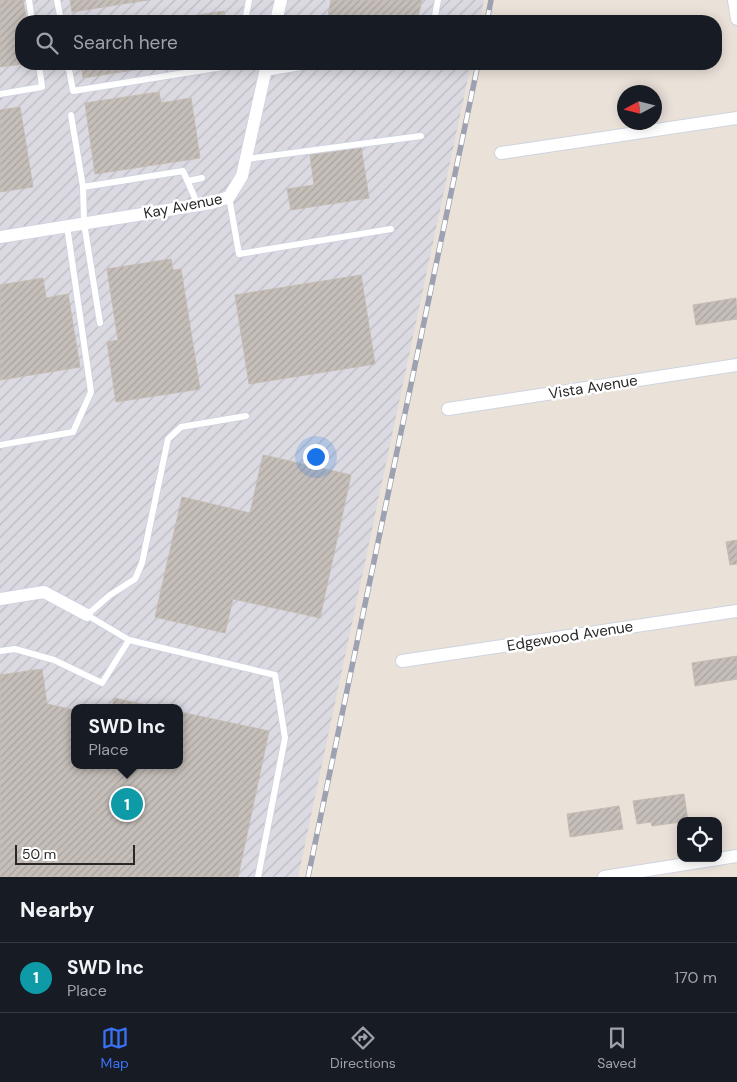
<!DOCTYPE html>
<style>
body{margin:0;font-family:"DM Sans",sans-serif;background:#20242c;color:#f1f3f6}
.controls{position:absolute;right:15px;bottom:15px;display:grid;overflow:hidden;border-radius:10px;box-shadow:0 2px 12px #0003}
.controls button{width:45px;height:45px;display:grid;place-items:center;padding:0;border:0;border-bottom:1px solid #363941;background:#171b24;color:#f1f3f6;font:25px sans-serif}
.compass{position:absolute;left:617px;top:85px;width:45px;height:45px;border-radius:50%;background:#171b24;box-shadow:0 2px 12px #0003;rotate:263deg}
.scale{position:absolute;left:15px;bottom:12px;width:120px;box-sizing:border-box;padding-left:5px;border:2px solid #272727;border-top:0;font-size:14px;line-height:18px;white-space:nowrap;color:#272727;-webkit-text-stroke:4px #fff;paint-order:stroke}
.you{position:absolute;left:315px;top:456px;width:18px;height:18px;margin:-12px;border:4px solid #fff;border-radius:50%;background:#1a73e8;box-shadow:0 0 0 8px #1a73e833}
.badge{display:grid;place-items:center;width:32px;height:32px;border-radius:50%;background:#3a72f5;color:#fff;font-size:16px;font-weight:700}
.pin{position:absolute;translate:-50% -50%;border:2px solid #fff;box-shadow:0 1px 5px #0006}
.popup{position:absolute;left:71px;top:704px;width:112px;height:65px;box-sizing:border-box;display:grid;place-content:center;border-radius:10px;background:#171b24;filter:drop-shadow(0 1px 4px #0005);font-size:16px;white-space:nowrap;color:#9ea1a6}
.popup b{font-size:19px;color:#f1f3f6}
.popup::after{content:'';position:absolute;left:50%;top:100%;margin-left:-10px;border:10px solid transparent;border-top-color:#171b24}
.list{margin:0;padding:0;list-style:none}
h2{display:flex;justify-content:space-between;align-items:center;height:65px;margin:0;padding:0 20px;font-size:21px}
h2 small{font-size:16px;font-weight:400;color:#9ea1a6}
.list li{display:grid;grid-template-columns:32px 1fr auto;gap:15px;align-items:center;box-sizing:border-box;height:70px;padding:0 20px;border-top:1px solid #363941}
.list b{display:block;font-size:19px;white-space:nowrap}
.list p{margin:0;font-size:16px;white-space:nowrap;color:#9ea1a6}
.list em{font-size:16px;font-style:normal;color:#9ea1a6}
.icon{flex:none;width:28px;height:28px;fill:none;stroke:currentColor;stroke-width:2;stroke-linecap:round;stroke-linejoin:round}
.map{position:relative;flex:none;width:737px;height:877px;overflow:hidden}
.search{position:absolute;background:#171b24;box-shadow:0 2px 12px #0003;left:15px;right:15px;top:15px;height:55px;display:flex;align-items:center;gap:12px;box-sizing:border-box;padding:0 18px;border-radius:20px;color:#9ea1a6;font-size:19px}
.sheet{height:135px;background:#171b24}
nav{display:flex;justify-content:space-around;align-items:center;box-sizing:border-box;height:70px;border-top:1px solid #363941;background:#171b24;font-size:14px;color:#9ea1a6}
nav a{display:grid;justify-items:center;gap:2px}
nav .on{color:#3a72f5}
.map>svg:first-child{display:block}
</style>
<div class="map">
<svg width="737" height="877" viewBox="0 0 737 877">
<defs>
<pattern id="industrial-furrows" width="10" height="10" patternUnits="userSpaceOnUse" patternTransform="scale(1.25)"><rect width="10" height="10" fill="#dbdae2"/><path d="M-1 1l2-2M0 10L10 0M9 11l2-2" fill="none" stroke="#bcbbc2"/></pattern>
<pattern id="building-hatch" width="6" height="6" patternUnits="userSpaceOnUse" patternTransform="scale(1.25)"><rect width="6" height="6" fill="#c5beb9"/><path d="M-1 1l2-2M0 6l6-6M5 7l2-2" fill="none" stroke="#a9a39f"/></pattern>
</defs>
<rect width="100%" height="100%" fill="#eae1d9"/>
<path fill="url(#industrial-furrows)" fill-rule="evenodd" d="M 0,0 L 484,0 L 480,21 L 21,21 L 21,64 L 471,64 L 298,877 L 0,877 ZM 74,708 L 180,708 L 180,765 L 74,765 Z"/>
<path fill="url(#building-hatch)" stroke="#c5bcb3" d="M 0,0 L 23,0 L 27,21 L 21,21 L 21,64 L 23,64 L 0,67 Z
M 70,0 L 148,0 L 72,12 Z
M 331,0 L 422,0 L 417,21 L 327,21 Z
M 224,11 L 226,21 L 159,21 Z
M 81,64 L 172,64 L 83,78 Z
M 159,92 L 161,103 L 191,98 L 200,158 L 95,174 L 85,103 Z
M 20,107 L 33,187 L 0,192 L 0,110 Z
M 361,147 L 369,198 L 291,210 L 287,189 L 314,185 L 310,155 Z
M 171,259 L 173,270 L 181,269 L 200,389 L 116,402 L 107,342 L 118,340 L 107,269 Z
M 361,275 L 375,364 L 249,384 L 235,295 Z
M 43,278 L 46,298 L 68,294 L 80,367 L 0,380 L 0,285 Z
M 736,298 L 737,319 L 696,325 L 693,305 Z
M 263,455 L 351,475 L 320,618 L 233,599 L 225,633 L 155,617 L 182,497 L 250,513 Z
M 737,540 L 737,564 L 730,565 L 726,542 Z
M 737,656 L 737,679 L 695,686 L 692,663 Z
M 42,669 L 47,704 L 74,710 L 74,765 L 180,765 L 180,712 L 269,731 L 238,877 L 0,877 L 0,675 Z
M 114,698 L 160,708 L 112,708 Z
M 684,794 L 688,821 L 652,826 L 651,822 L 637,824 L 633,801 Z
M 619,806 L 623,829 L 570,837 L 567,814 Z"/>
<g fill="none" stroke-linecap="round" stroke-linejoin="round">
<g stroke="#ced4e0" stroke-width="8">
<path id="lane" d="M 29,0 L 32,21
M 57,0 L 61,21
M 245,21 L 249,0
M 434,21 L 438,0
M 68,64 L 73,91 L 241,64
M 265,73 L 319,64
M 0,94 L 42,87 L 39,64
M 71,115 L 83,187 L 84,223 L 100,323
M 247,159 L 421,136
M 188,181 L 202,178
M 83,187 L 183,171 L 198,205
M 229,197 L 239,254 L 391,229
M 246,416 L 181,427 L 168,439 L 142,563 L 135,579 L 110,595 L 87,615 L 129,640 L 275,675 L 285,738 L 258,877
M 0,445 L 73,432 L 91,392 L 67,226
M 0,651 L 15,649 L 54,660 L 102,683 L 129,640"/>
</g>
<g stroke="#ced4e0" stroke-width="14">
<path id="street" d="M 734,0 L 737,19
M 276,21 L 281,0
M 501,153 L 737,118
M 0,237 L 211,203 L 229,197 L 242,176 L 267,64
M 448,409 L 737,365
M 0,599 L 44,592 L 87,615
M 402,661 L 737,611
M 604,877 L 737,856"/>
</g>
<use href="#lane" stroke="#fff" stroke-width="6"/>
<use href="#street" stroke="#fff" stroke-width="12"/>
<g stroke="#9ca2b1" stroke-width="5.5">
<path id="rail" d="M 487,21 L 491,0
M 308,877 L 478,64"/>
</g>
<use href="#rail" stroke="#fff" stroke-width="4" stroke-dasharray="11" stroke-linecap="butt"/>
</g>
<g text-anchor="middle" dominant-baseline="central" stroke-width="5" stroke-linejoin="round" paint-order="stroke">
<g font-size="15" fill="#272727" stroke="#fff">
<text transform="translate(183 206) rotate(-11)">Kay Avenue</text>
<text transform="translate(593 387) rotate(-9)">Vista Avenue</text>
<text transform="translate(570 636) rotate(-9)">Edgewood Avenue</text>
</g>
</g>
</svg>
<div class="controls">
<button><svg class="icon" aria-label="locate" viewBox="0 0 24 24"><circle cx="12" cy="12" r="6"/><path d="M12 2v4M12 18v4M2 12h4M18 12h4"/></svg></button>
</div>
<svg class="compass" viewBox="-18 -18 36 36"><path d="M0-13l5 13h-10z" fill="#e53935"/><path d="M0 13l5-13h-10z" fill="#9ea1a6"/></svg>
<div class="scale">50 m</div>
<div class="you"></div>
<div class="pin badge" style="left:127px;top:804px;background:#0f9aa8">1</div>
<div class="popup"><b>SWD Inc</b>Place</div>
<div class="search"><svg class="icon" aria-label="search" viewBox="0 0 24 24"><circle cx="10" cy="10" r="6"/><path d="M15 15l6 6"/></svg>Search here</div>
</div>
<section class="sheet">
<h2>Nearby<small></small></h2>
<ul class="list">
<li><span class="badge" style="background:#0f9aa8">1</span><div><b>SWD Inc</b><p>Place</p></div><em>170 m</em></li>
</ul>
</section>
<nav>
<a class="on"><svg class="icon" aria-label="map" viewBox="0 0 24 24"><path d="M3 6l6-2 6 2 6-2v14l-6 2-6-2-6 2zM9 4v14M15 6v14"/></svg>Map</a>
<a><svg class="icon" aria-label="directions" viewBox="0 0 24 24"><path d="M12 3l9 9-9 9-9-9zM9 14v-3h6M13 9l2 2-2 2"/></svg>Directions</a>
<a><svg class="icon" aria-label="saved" viewBox="0 0 24 24"><path d="M7 4h10v16l-5-4-5 4z"/></svg>Saved</a>
</nav>
